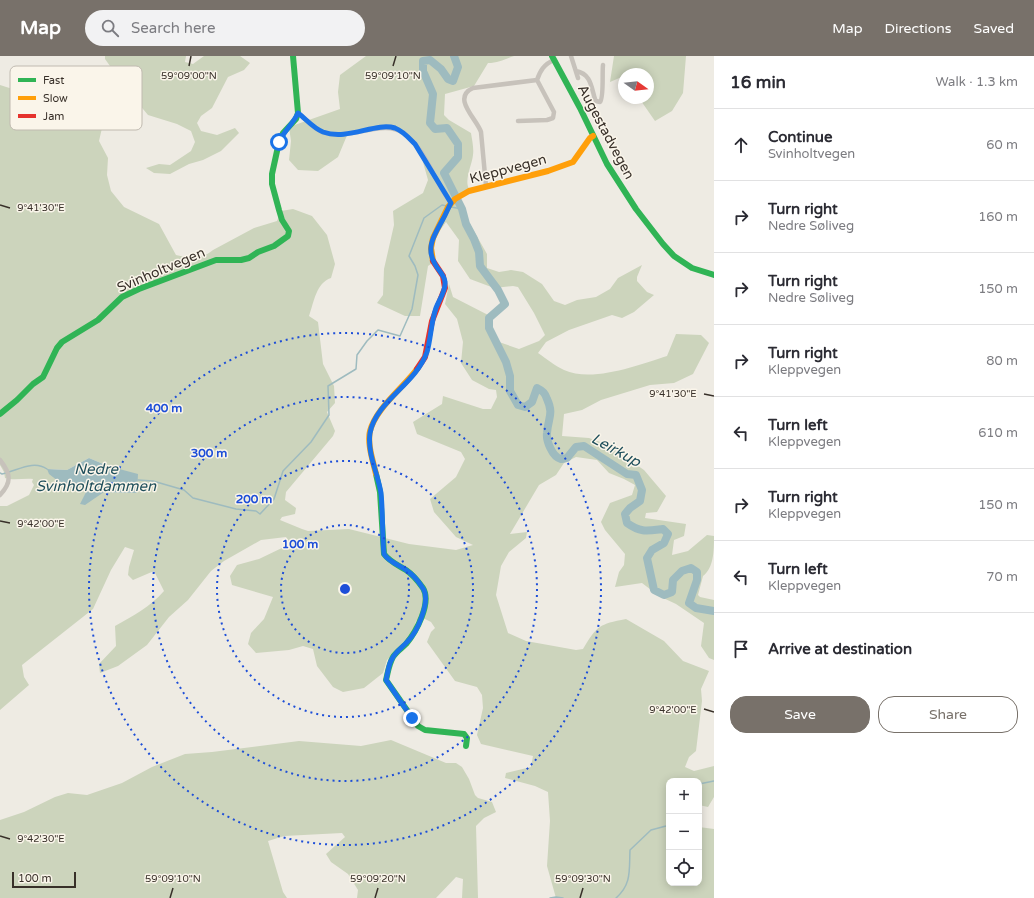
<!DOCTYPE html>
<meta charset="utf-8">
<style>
body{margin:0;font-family:"Varela Round",sans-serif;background:#f2f2f3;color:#2b2b33}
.controls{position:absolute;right:12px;bottom:12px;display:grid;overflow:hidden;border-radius:8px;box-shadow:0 2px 10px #0003}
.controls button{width:36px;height:36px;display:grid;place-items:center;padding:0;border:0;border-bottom:1px solid #e1e1e2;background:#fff;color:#2b2b33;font:20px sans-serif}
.compass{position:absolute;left:618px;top:12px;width:36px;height:36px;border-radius:50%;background:#fff;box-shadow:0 2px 10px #0003;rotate:105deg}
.scale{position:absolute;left:12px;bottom:10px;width:64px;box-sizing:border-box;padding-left:4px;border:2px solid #383029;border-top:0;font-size:11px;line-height:14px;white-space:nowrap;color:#383029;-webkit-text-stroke:3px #faf5ea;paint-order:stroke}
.stop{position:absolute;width:12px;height:12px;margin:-9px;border:3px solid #1a73e8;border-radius:50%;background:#fff}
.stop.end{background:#1a73e8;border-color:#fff;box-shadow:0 1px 4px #0008}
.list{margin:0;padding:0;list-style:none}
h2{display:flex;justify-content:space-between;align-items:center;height:52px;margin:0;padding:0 16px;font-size:17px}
h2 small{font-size:13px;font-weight:400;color:#7c7c81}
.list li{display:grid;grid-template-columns:26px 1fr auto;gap:12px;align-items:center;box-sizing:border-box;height:72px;padding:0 16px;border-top:1px solid #e1e1e2}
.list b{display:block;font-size:15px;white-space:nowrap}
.list p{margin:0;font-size:13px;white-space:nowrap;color:#7c7c81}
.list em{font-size:13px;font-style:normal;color:#7c7c81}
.actions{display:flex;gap:8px;padding:12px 16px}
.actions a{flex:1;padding:9px 0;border:1px solid #78716a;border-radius:16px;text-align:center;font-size:14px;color:#78716a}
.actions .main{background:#78716a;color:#fff}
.icon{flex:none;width:22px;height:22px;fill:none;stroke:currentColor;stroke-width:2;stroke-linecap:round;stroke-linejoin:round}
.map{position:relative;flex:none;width:714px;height:842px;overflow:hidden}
header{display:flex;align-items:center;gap:24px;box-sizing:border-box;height:56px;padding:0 20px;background:#78716a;color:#fff}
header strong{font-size:19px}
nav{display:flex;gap:22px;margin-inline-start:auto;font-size:14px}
.search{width:280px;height:36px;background:#f2f2f3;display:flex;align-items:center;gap:10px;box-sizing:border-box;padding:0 14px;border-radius:22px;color:#7c7c81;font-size:15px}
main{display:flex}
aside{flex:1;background:#fff}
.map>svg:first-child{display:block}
</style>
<header>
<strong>Map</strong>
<div class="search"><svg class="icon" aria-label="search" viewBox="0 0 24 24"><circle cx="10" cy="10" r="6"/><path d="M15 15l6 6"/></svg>Search here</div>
<nav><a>Map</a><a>Directions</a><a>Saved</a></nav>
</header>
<main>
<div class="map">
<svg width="714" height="842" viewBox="0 0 714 842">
<rect width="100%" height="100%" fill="#eeebe3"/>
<path fill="#ccd4bc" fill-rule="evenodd" d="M 105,0 L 186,0 L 185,6 L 193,8 L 204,0 L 240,0 L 250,7 L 244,14 L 228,21 L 212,52 L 201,60 L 197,67 L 201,75 L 217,79 L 235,72 L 239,77 L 221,95 L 203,104 L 189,108 L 170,118 L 154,117 L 146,112 L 159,108 L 170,109 L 191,95 L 195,86 L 191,75 L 177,68 L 148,59 L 128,35 L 105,3 Z
M 366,0 L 514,0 C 505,3 498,7 488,7 L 474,30 L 445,38 L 444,59 L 449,64 L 471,77 C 472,84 474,92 473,99 C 472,109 464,124 469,133 L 457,140 L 458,147 L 487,198 L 487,212 L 499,216 L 511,214 L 523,216 L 542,228 L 554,245 L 565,249 L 577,244 L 596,241 L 610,233 L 618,222 L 642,209 L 637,221 L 637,225 L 647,236 L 654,239 L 634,256 L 622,262 L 612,259 L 569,274 L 546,286 L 538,297 C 547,303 555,310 564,314 C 592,327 639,309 667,300 L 676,278 L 701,279 L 709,287 L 693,318 L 674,327 L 650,329 L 601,344 L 582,354 L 564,358 L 562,380 L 589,382 L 606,388 L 644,414 L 666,440 L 657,456 L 646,457 L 645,462 L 686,468 L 684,480 L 674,484 L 672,499 L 688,495 L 707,479 L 714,480 C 714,494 714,512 703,520 L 698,539 L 700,541 L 714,544 L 714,604 L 709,602 L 701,590 L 704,567 L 676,548 L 659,540 L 642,527 L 615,531 L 619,516 L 624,509 L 625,498 L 605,474 L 601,466 L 610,447 L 632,439 L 635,429 L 624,423 L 609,417 L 597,404 L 576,401 L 564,407 L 556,419 L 539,429 L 510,478 L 527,476 L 526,482 L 509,496 L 501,510 L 496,539 L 508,577 L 526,585 L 576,594 L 583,593 C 597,570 599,568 626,563 L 664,585 L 683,605 L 709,615 L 701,633 L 702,645 L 696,695 L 689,701 L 685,711 L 694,715 L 714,710 L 714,741 L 708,751 L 699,749 L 699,725 L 669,725 L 669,827 L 699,827 L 699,771 L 714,773 L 714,842 L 556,842 L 547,810 L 550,765 L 548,736 L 535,730 L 505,722 L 506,717 L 531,711 L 533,700 L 481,688 L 477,679 L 483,652 L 482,639 L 477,631 L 455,625 L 427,586 L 431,576 L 435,572 L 431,566 L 421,561 L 416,565 L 411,580 L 387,604 L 383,617 L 364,632 L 343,636 L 333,631 L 317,610 L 313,593 L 303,590 L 289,594 L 256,597 L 248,588 L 251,577 L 264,563 L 273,541 L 232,529 L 230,520 L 237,509 L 259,503 L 286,490 L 290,487 L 286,481 L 261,484 L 224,505 L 211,515 L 188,544 L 169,561 L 147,589 L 118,610 L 100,617 L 99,608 L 116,590 L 115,570 C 133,560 150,551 164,535 L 154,515 L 133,524 L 128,519 L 129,511 L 134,494 L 125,491 L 111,514 L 93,553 L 22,609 L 24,621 L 29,629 L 0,654 L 0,450 L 7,450 L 29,439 L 34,429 L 32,426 L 33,423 C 23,422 14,425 5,422 L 4,416 L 0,409 L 0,29 L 22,36 L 36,44 L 105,70 L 102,72 L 99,85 L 108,102 L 107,119 L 111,135 L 124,151 L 159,168 L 176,199 C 190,202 201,204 213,194 L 254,172 L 277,165 L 281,155 L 293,153 L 312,160 L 327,179 L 335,208 L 331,222 C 316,227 314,246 309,260 L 318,266 L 323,308 L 334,330 L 335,347 L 327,356 L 335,375 L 333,380 L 286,436 L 285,444 L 296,452 L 295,458 L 282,461 L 280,464 L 302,473 L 308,475 L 349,473 L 409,488 L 456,494 L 473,489 L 456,481 L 434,456 L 430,443 L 456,421 L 465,403 L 461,396 L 417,378 L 413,366 L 442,348 L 443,340 L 483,353 L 491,353 L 497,341 L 496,334 L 489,333 L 472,324 L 461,307 L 463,286 L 457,263 L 445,248 L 449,228 L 453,241 L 492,261 L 487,273 L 490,280 L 499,286 L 519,293 L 539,285 L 545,279 L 534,257 L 518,231 L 513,230 L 494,232 L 470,223 L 458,205 L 459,184 L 446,166 L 434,183 L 434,206 L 428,210 L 420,260 L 405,260 L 377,247 L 383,239 L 384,213 L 394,169 L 393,155 L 423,137 L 428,124 L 421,99 L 402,74 L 382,70 L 348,77 L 338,101 L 318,115 L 298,114 L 289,104 L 291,85 L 289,71 L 340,53 L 338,36 L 340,19 ZM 89,402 L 108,410 L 136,437 L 104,436 L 81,448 L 87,434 L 81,429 L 75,433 C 63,432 55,422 48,413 L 67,414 Z
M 614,0 L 686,0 L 683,37 L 672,55 L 655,65 L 639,42 L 648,42 L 648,18 L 624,18 L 624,20 L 610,26 Z
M 391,684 L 446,707 L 456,707 L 462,711 L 469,723 L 475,739 L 478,742 L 492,746 L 496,756 L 484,762 L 476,770 L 478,842 L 462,842 L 463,823 L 456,821 L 436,842 L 357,842 L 358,834 L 348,818 L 331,806 L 326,798 L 345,781 L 342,777 L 284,780 L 268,785 L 283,836 L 287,842 L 0,842 L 0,764 L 24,756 L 55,741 L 68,737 L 87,739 L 122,727 L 152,711 L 185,698 L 212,696 L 299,685 L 361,690 Z"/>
<path fill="#9ebbbf" d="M 89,402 L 108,410 L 138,418 L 137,437 L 104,436 L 85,449 L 80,448 L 87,434 L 81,429 L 75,433 L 70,432 L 58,425 L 49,418 L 47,413 L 67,414 Z"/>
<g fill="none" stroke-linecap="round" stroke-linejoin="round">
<path stroke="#9ebbbf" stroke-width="1.5" d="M 451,151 L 462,153
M 9,416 C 22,412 35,405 47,413
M 0,417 L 2,418 L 6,417
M 138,424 L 153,425 L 184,434 L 193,442 L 236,453 L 256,455 L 260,458 L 274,443 L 283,415 L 311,386 L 329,359 L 328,330 L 356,313 L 357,299 L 367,285 L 378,274 L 400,280 L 412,253 L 418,219 L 415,210 L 409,200 L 424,162 L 442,149 L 447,150
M 699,728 L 714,725
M 550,842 L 556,841 L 563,842
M 616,842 C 632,828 629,814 630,794 L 651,774 L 666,770 L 669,767"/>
<path stroke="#9ebbbf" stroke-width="8" d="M 454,0 L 458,11 L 453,25 L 448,23 L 441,13 L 430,4 L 423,5 L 423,15 L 433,38 L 430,67 L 435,73 L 447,72 L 458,88 L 458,101 L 444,117 L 462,153 L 466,168 L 474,183 L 479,196 L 480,210 L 498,234 L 505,248 L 489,262 L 489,272 L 506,306 L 510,320 L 510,335 L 518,349 L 525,351 L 532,346 L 537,332 C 543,335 545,337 547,343 C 554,358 548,362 547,377 C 546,384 552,401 561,403 C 563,403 565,402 567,402 L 576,391 L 584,390 L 627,418 L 636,419 L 642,434 L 640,445 L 630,452 L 625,458 L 627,467 C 641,477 647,475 663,473 L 668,478 L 664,487 L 652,494 L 647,502 L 654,534 L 664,539 L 672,536 L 673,524 L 682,515 L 691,512 L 697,516 L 697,524 L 689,547 L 696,552 L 714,555"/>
<path stroke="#c7c2bb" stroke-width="4.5" d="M 571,0 L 578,22
M 576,15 C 591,18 591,30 595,43 L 596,45 L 600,46 C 604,42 602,17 603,9
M 298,57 C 306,63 313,72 322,76 C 349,86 383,62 403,77 C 427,93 434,126 451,147
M 518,65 L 547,64 L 553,62 L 554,56 L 537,24
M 486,130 L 481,76 C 477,63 451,42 473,32 L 537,24 C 540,15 544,8 554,4
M 0,404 C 11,418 12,426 0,439"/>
<path stroke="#30b455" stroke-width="6" d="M 552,0 L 580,52 L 607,108 L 636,153 L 663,188 L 674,200 L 692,212 L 714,219
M 0,358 L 17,344 L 33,328 L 43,321 L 57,292 L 62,286 L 98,264 L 122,241 L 139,233 L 216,204 L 241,204 L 249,202 L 258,196 L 274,190 L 288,180 L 289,175 L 282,164 L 279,154 L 272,128 L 272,118 L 279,86 L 283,77 L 296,63 L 298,57 L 293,0
M 376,418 L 380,436 L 384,498 C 390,506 398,509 406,514 C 412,518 418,525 423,532 C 432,547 416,576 406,588 C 402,592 396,596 393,601 C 389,608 388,616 386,624 L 418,670 L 425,674 L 464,678 L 467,682 L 466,690"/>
<path stroke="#ff9f0a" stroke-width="6" d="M 433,205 L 431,192 L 433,182 L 448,151 L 455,143 L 469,135 L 548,115 L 573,106 L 590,82 L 593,80
M 376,418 C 373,405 367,388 370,375 C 376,352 403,332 417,313"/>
<path stroke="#e5322d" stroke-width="6" d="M 417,313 L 425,301 L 432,265 L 445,232 L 443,220 L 433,205"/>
</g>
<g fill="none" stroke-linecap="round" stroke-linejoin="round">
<path stroke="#1a73e8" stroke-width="5" d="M 279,86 C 284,75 293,68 298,57 C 306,63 313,72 323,76 C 348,85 375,66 395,72 C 403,75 409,82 415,88 L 451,147 C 448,152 446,158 443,163 C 435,178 425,191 435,208 C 438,214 445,220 445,226 C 446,235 439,244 436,252 C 431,266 431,282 427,296 C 416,328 376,345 370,377 C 367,397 378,418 381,437 C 383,457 382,477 384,498 C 389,507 403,510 410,517 C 415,521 421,529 424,534 C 430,547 417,576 408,585 C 403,591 395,596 392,603 C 388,609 388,617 386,624 L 412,662"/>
</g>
<path fill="none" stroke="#383029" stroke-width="1.5" d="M 189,10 L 191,0M 393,10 L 396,0M 0,149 L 10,152M 704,338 L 714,340M 0,465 L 10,467M 704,653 L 714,656M 0,780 L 10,783M 170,842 L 173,832M 375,842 L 378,832M 580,842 L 583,832"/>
<g fill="none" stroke="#1d4ed8" stroke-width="2" stroke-dasharray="2 4">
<circle cx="345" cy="533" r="64"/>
<circle cx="345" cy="533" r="128"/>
<circle cx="345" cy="533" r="192"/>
<circle cx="345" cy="533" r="256"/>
</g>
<g text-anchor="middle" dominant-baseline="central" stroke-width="3" stroke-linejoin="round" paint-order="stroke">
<g font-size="14" fill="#383029" stroke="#faf5ea">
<text transform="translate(606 76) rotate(62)">Augestadvegen</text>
<text transform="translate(508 113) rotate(-15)">Kleppvegen</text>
<text transform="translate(161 214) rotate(-23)">Svinholtvegen</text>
</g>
<g font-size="15" font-style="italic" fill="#1e4e5b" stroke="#faf5ea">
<text transform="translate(616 394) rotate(29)">Leirkup</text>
<text x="96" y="413">Nedre<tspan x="96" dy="17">Svinholtdammen</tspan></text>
</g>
</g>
<rect x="10" y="10" width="132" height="64" rx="6" fill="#faf5ea" stroke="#c0bab0" stroke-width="1"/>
<rect x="18" y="22" width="18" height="4" fill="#30b455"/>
<rect x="18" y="40" width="18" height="4" fill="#ff9f0a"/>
<rect x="18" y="58" width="18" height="4" fill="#e5322d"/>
<g font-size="11" fill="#383029">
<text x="43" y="28">Fast</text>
<text x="43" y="46">Slow</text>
<text x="43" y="64">Jam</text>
</g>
<g font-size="10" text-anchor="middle" fill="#383029" stroke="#faf5ea" stroke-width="3" stroke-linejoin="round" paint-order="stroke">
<text x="189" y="23">59°09'00"N</text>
<text x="393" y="23">59°09'10"N</text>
<text x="41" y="155">9°41'30"E</text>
<text x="673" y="341">9°41'30"E</text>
<text x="41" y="471">9°42'00"E</text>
<text x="673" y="657">9°42'00"E</text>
<text x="41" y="786">9°42'30"E</text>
<text x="173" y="826">59°09'10"N</text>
<text x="378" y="826">59°09'20"N</text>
<text x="583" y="826">59°09'30"N</text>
</g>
<circle cx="345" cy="533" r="6" fill="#1d4ed8" stroke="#faf5ea" stroke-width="2"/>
<g font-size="12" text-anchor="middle" font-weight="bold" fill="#1d4ed8" stroke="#faf5ea" stroke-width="3" stroke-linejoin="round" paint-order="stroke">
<text x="164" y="356">400 m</text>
<text x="209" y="401">300 m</text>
<text x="254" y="447">200 m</text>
<text x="300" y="492">100 m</text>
</g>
</svg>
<div class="controls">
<button>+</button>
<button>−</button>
<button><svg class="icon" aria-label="locate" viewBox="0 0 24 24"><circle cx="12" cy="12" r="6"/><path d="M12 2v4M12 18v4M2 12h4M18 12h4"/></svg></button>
</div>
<svg class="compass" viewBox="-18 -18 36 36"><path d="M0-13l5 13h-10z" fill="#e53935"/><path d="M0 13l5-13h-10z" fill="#7c7c81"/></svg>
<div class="scale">100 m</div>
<div class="stop" style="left:279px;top:86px"></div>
<div class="stop end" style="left:412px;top:662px"></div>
</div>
<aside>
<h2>16 min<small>Walk · 1.3 km</small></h2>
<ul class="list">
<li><svg class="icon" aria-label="ahead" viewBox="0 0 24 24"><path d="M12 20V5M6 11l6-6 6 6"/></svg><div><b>Continue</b><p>Svinholtvegen</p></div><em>60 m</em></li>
<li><svg class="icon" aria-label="right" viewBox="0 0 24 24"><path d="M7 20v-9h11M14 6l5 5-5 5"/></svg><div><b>Turn right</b><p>Nedre Søliveg</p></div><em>160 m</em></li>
<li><svg class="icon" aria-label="right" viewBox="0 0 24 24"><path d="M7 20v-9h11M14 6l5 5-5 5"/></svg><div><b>Turn right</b><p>Nedre Søliveg</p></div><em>150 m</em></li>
<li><svg class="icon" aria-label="right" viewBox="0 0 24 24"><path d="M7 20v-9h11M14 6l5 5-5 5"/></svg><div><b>Turn right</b><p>Kleppvegen</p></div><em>80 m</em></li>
<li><svg class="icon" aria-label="left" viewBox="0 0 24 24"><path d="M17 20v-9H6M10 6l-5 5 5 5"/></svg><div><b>Turn left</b><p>Kleppvegen</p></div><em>610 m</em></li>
<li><svg class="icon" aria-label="right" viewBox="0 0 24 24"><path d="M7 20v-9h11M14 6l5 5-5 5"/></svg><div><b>Turn right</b><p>Kleppvegen</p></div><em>150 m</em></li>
<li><svg class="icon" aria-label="left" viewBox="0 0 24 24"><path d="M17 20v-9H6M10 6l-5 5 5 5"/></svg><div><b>Turn left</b><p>Kleppvegen</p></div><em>70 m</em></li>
<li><svg class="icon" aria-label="arrive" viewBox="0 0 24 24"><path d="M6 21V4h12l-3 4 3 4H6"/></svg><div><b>Arrive at destination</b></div></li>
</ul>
<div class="actions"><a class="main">Save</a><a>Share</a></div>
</aside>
</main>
